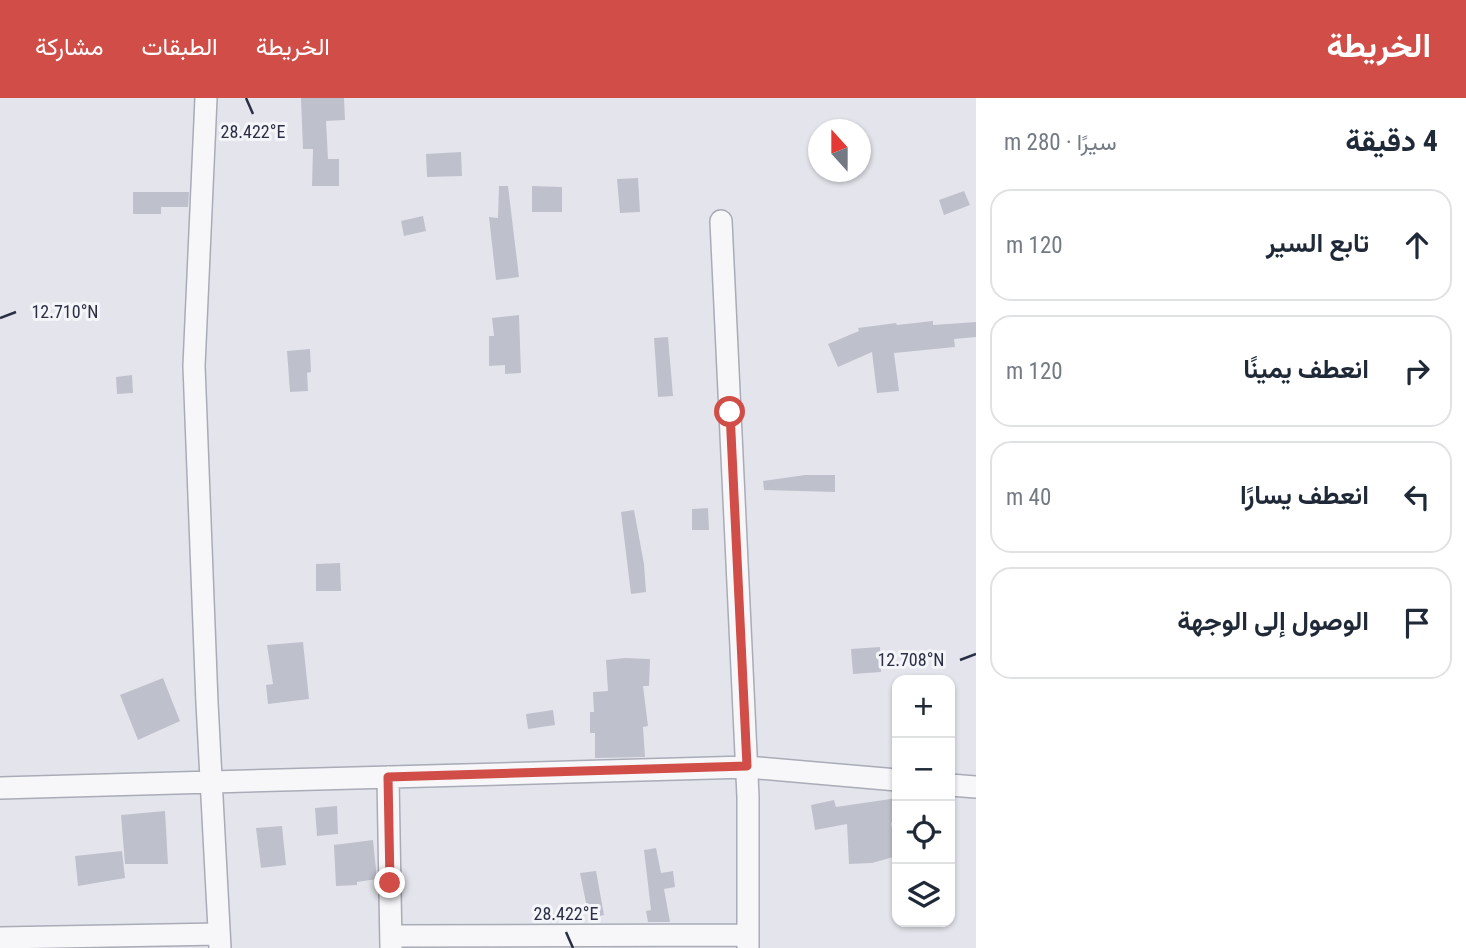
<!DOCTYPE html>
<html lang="ar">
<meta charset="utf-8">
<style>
body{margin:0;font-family:"Roboto Condensed",Vazirmatn,sans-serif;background:#f2f2f3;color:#1f2937;direction:rtl}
.controls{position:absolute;right:21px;bottom:21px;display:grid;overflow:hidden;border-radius:14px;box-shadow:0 2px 5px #0004}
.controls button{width:63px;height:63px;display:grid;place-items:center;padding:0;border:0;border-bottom:2px solid #e0e1e3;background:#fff;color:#1f2937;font:35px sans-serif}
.compass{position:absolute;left:808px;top:21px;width:63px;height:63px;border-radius:50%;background:#fff;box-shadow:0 2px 5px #0004;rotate:339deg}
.stop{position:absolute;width:21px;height:21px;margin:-16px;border:5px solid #d14d48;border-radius:50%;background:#fff}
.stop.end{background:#d14d48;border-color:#fff;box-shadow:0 2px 7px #0008}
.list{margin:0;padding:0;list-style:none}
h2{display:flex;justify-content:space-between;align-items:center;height:91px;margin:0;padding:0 28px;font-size:30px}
h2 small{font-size:23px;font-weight:400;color:#747a83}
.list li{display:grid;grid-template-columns:46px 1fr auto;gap:21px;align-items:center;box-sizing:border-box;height:112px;margin:0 14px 14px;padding:0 14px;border:2px solid #e0e1e3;border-radius:21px}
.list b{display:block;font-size:26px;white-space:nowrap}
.list em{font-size:23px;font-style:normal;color:#747a83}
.icon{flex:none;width:38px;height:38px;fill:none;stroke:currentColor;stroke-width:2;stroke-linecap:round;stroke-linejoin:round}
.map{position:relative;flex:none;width:976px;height:850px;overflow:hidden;direction:ltr}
header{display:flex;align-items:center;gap:42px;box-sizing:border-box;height:98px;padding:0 35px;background:#d14d48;color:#fff}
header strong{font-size:33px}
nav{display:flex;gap:38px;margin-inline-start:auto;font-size:24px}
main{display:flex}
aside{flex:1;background:#fff}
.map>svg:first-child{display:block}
</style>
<header>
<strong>الخريطة</strong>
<nav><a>الخريطة</a><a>الطبقات</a><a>مشاركة</a></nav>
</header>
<main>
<aside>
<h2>4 دقيقة<small>سيرًا · 280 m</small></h2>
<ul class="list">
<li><svg class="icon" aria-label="ahead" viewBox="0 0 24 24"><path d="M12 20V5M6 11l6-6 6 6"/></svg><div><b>تابع السير</b></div><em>120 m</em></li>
<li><svg class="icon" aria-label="right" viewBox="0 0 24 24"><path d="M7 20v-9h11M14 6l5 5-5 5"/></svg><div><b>انعطف يمينًا</b></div><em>120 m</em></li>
<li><svg class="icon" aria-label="left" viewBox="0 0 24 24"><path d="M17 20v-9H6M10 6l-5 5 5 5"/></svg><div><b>انعطف يسارًا</b></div><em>40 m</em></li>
<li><svg class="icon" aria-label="arrive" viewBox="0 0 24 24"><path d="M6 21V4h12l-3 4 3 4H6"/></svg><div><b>الوصول إلى الوجهة</b></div></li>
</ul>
</aside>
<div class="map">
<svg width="976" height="850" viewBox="0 0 976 850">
<rect width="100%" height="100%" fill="#e4e5ec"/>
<path fill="#bec0cc" d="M 301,0 L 344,0 L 345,22 L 326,23 L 328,61 L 339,61 L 339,88 L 312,88 L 313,51 L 303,51 Z
M 461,54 L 462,78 L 427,79 L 426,56 Z
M 638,80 L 640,114 L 620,115 L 617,81 Z
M 499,88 L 508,88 L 519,179 L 496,182 L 489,119 L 498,120 Z
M 532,88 L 562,89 L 562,114 L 532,114 Z
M 964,93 L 970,107 L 944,117 L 939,102 Z
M 133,94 L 189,94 L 188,109 L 161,109 L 161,116 L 133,116 Z
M 423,118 L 426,133 L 404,138 L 401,123 Z
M 519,217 L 521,275 L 505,276 L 505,267 L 489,268 L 489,238 L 494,238 L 492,220 Z
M 933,223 L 933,227 L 976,224 L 976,239 L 954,241 L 955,249 L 894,255 L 899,293 L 877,295 L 872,254 L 838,269 L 828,246 L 859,233 L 858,230 L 896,225 L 897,227 Z
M 668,239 L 673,298 L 658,299 L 654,240 Z
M 310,251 L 311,274 L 307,275 L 308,293 L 290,294 L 287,253 Z
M 132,277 L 133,295 L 117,296 L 116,279 Z
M 805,377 L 835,377 L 835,394 L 764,392 L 763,383 Z
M 708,410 L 709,432 L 692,432 L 692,411 Z
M 634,412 L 644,466 L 646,494 L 631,496 L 621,414 Z
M 340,465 L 341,493 L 316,493 L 316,466 Z
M 303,544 L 309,601 L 268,606 L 266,587 L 273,586 L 267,547 Z
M 880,549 L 881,574 L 853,576 L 851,551 Z
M 625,560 L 650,561 L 649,588 L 643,588 L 648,628 L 643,629 L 645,659 L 595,660 L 595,635 L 590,635 L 590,614 L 594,614 L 593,594 L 608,593 L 606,562 Z
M 163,580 L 180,623 L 138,642 L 120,597 Z
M 553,612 L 555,627 L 528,631 L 526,616 Z
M 897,700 L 897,724 L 891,725 L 897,758 L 872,765 L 849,766 L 847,726 L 815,732 L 811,707 L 834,702 L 836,709 Z
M 337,708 L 338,736 L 317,738 L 315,710 Z
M 165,713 L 168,766 L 125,766 L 121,717 Z
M 282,728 L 286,767 L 261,770 L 256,730 Z
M 373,742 L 377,781 L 357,784 L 357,787 L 336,788 L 334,747 Z
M 656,750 L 661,775 L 673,773 L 675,789 L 664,791 L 670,824 L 648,824 L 646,813 L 651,812 L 644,752 Z
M 122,753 L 125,780 L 78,788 L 75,758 Z
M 596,773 L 604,817 L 589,820 L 580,775 Z"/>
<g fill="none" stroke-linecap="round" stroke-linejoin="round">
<g stroke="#a9abb7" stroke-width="24">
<path id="minor" d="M 206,0 L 194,268 L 207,605 L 220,850
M 721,123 L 748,699 L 748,850
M 388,679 L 391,850
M 950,687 L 976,689
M 0,690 L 747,669 L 897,682
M 391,838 L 748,837
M 0,840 L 219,836"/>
</g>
<use href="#minor" stroke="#f7f7fa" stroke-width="21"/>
</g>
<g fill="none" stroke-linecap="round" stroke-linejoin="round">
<path stroke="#d14d48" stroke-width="9" d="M 390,785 L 388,679 L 747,668 L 730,314"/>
</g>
<path fill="none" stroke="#2b2f45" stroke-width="2.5" d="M 246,0 L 253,16M 0,220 L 16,214M 960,562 L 976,556M 566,834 L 573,850"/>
<g font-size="18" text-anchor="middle" fill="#2b2f45" stroke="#f4f5f9" stroke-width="6" stroke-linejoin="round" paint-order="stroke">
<text x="253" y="40">28.422°E</text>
<text x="65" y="220">12.710°N</text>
<text x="911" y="568">12.708°N</text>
<text x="566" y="822">28.422°E</text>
</g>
</svg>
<div class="controls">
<button>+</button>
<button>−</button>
<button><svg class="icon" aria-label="locate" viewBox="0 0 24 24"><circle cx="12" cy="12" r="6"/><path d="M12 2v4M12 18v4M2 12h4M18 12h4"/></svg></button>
<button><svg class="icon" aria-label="layers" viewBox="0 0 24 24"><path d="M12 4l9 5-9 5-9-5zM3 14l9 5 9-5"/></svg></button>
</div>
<svg class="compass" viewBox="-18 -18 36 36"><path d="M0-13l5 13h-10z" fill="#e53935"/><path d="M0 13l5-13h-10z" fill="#747a83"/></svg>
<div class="stop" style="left:730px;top:314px"></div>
<div class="stop end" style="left:390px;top:785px"></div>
</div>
</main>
